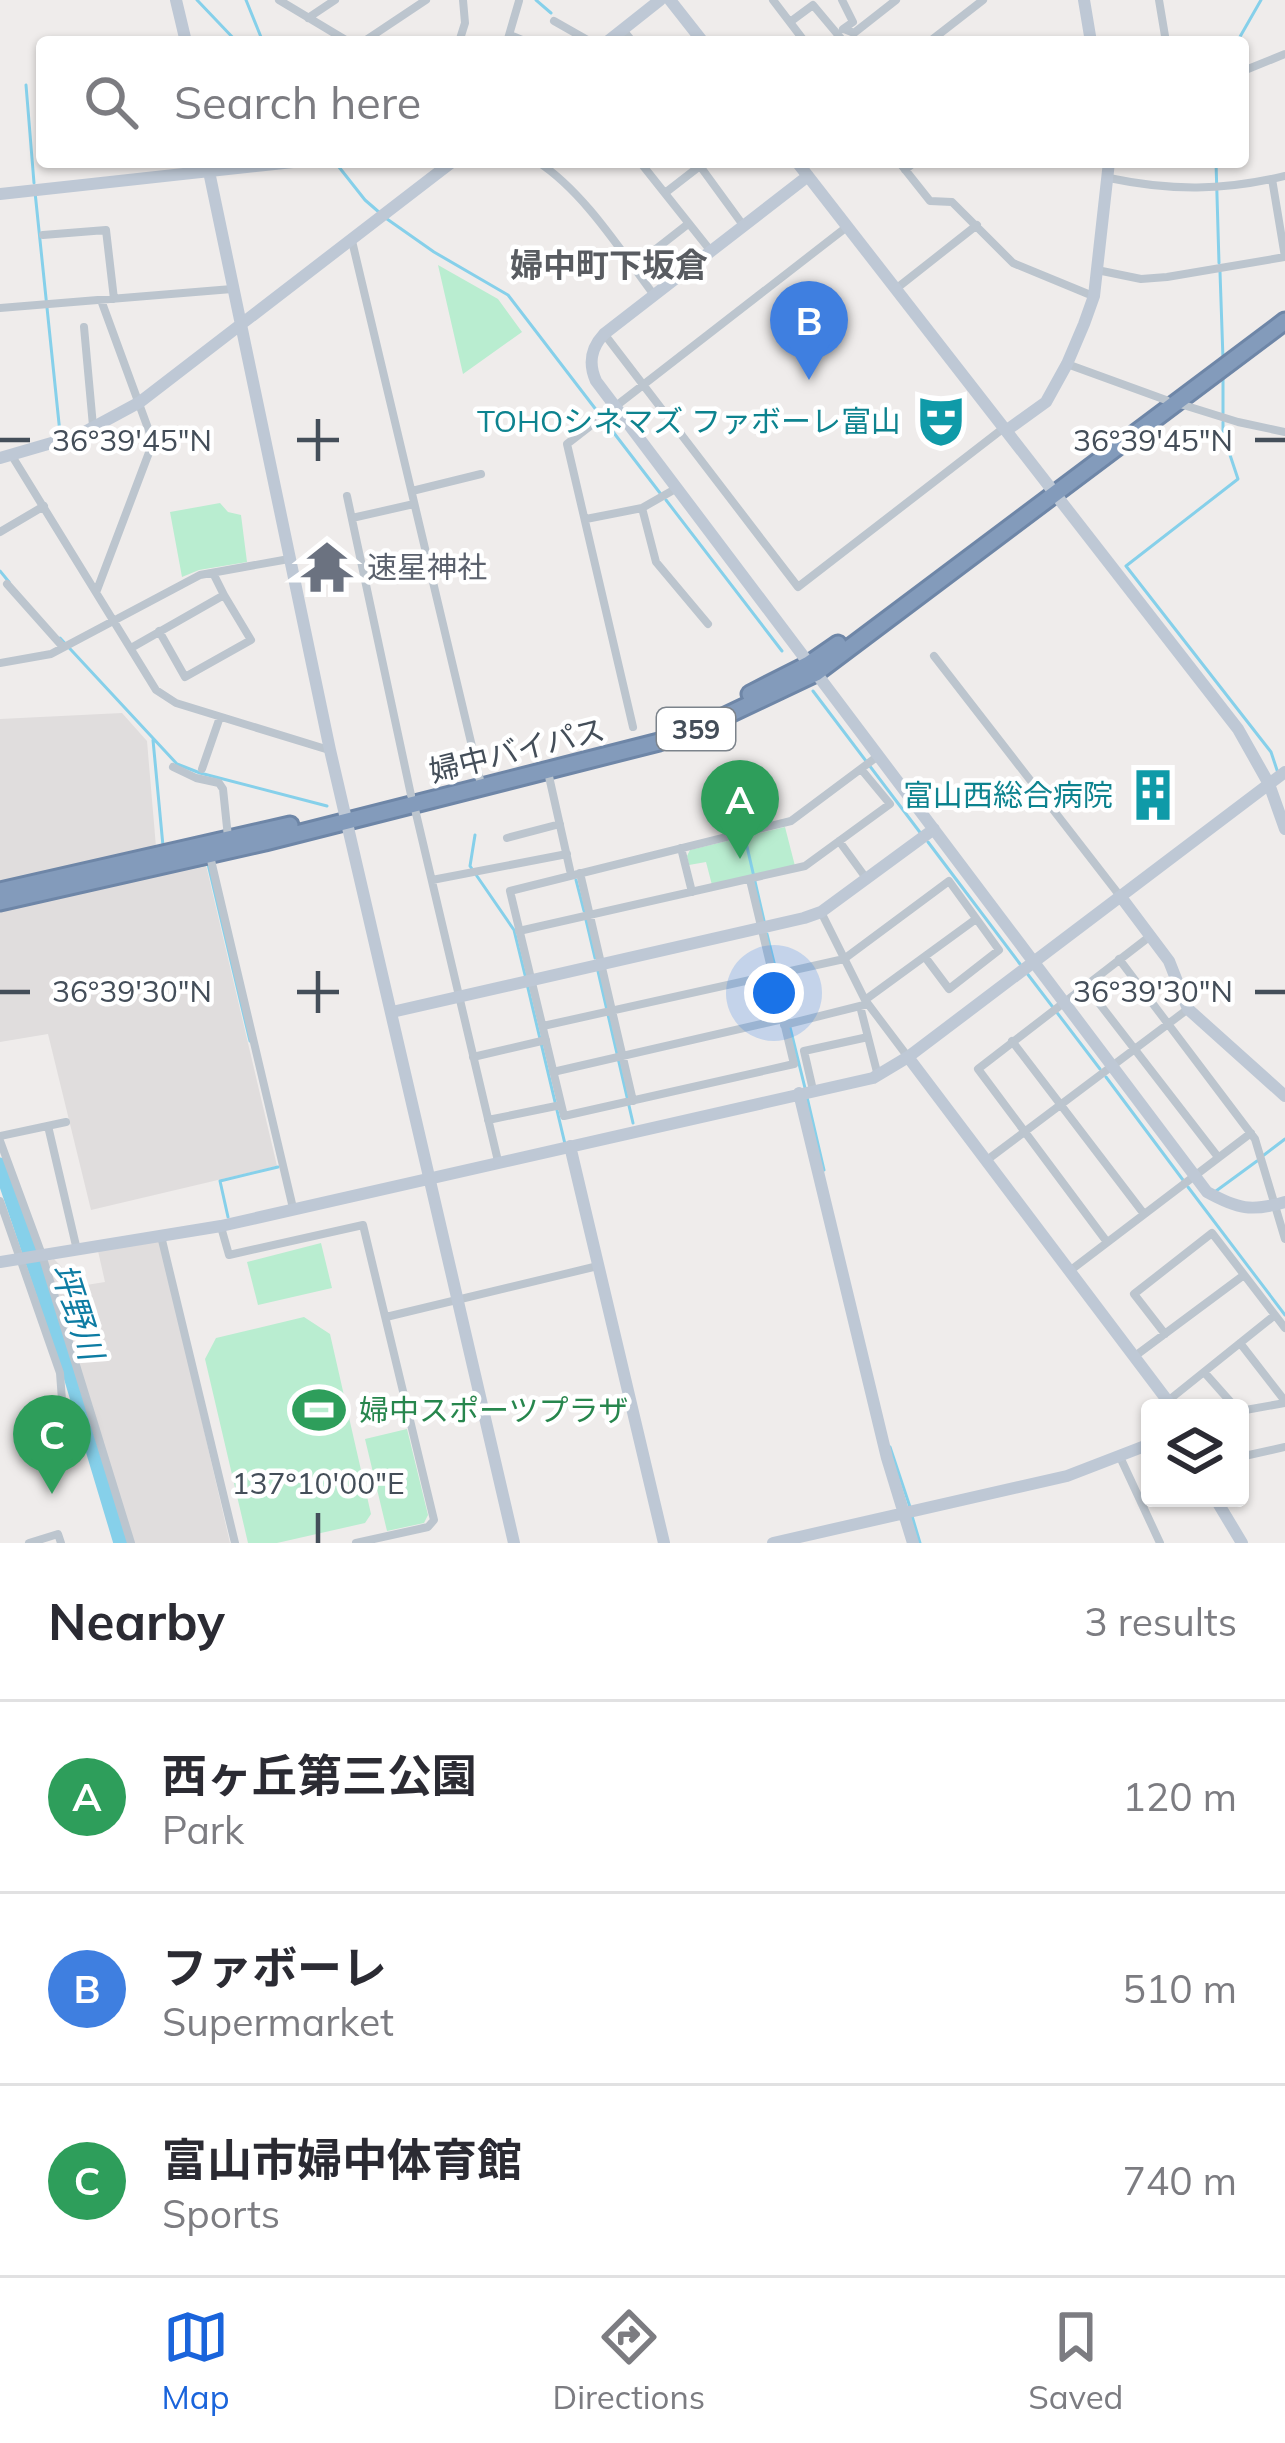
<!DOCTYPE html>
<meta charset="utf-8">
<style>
body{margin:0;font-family:Mulish,"Noto Sans JP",sans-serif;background:#f7f7f7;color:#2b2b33}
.controls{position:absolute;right:36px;bottom:36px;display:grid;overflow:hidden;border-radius:12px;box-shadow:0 3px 9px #0004}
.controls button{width:108px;height:108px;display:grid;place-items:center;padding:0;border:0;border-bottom:3px solid #e1e1e2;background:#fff;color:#2b2b33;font:60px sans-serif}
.you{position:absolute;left:774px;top:993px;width:42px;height:42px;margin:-30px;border:9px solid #fff;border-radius:50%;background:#1a73e8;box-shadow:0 0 0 18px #1a73e833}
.badge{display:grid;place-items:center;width:78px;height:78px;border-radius:50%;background:#1a64db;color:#fff;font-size:39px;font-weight:700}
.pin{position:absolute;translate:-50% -99px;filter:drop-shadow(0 3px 6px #0008)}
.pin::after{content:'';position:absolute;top:63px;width:42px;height:36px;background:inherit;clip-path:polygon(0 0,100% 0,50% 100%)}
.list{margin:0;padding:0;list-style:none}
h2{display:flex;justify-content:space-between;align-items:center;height:156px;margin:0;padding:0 48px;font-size:51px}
h2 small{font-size:39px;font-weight:400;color:#7c7c81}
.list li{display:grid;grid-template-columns:78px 1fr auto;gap:36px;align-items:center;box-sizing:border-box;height:192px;padding:0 48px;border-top:3px solid #e1e1e2}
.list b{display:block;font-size:45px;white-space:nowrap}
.list p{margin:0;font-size:39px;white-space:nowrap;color:#7c7c81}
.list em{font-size:39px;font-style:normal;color:#7c7c81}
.icon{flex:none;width:66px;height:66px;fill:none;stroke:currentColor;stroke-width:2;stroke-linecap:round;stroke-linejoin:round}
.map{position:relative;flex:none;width:1285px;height:1543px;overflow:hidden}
.search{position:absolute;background:#fff;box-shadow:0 3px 9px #0004;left:36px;right:36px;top:36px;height:132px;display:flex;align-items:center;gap:30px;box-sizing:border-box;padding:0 42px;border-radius:12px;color:#7c7c81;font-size:45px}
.sheet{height:732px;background:#fff}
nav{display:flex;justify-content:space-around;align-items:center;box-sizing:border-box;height:168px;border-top:3px solid #e1e1e2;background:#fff;font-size:33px;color:#7c7c81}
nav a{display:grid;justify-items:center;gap:6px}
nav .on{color:#1a64db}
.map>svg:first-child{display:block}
</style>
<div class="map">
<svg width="1285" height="1543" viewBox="0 0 1285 1543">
<rect width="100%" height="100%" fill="#efeceb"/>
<path fill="#e0dddd" d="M 122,713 L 147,741 L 156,847 L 0,881 L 0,719 Z
M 206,865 L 277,1166 L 91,1210 L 48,1034 L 0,1042 L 0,911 Z
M 160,1240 L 230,1543 L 134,1543 L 46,1261 L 54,1259 L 80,1286 L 105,1282 L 98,1251 Z"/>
<path fill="#b9edd0" d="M 438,265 L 498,299 L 522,332 L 463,374 Z
M 220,503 L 228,512 L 241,515 L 247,562 L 199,570 L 182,577 L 170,512 Z
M 785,827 L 795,866 L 712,885 L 706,862 L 689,865 L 687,856 L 690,850 Z
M 321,1243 L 332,1288 L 258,1305 L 247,1262 Z
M 304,1317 L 330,1334 L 371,1514 L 365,1523 L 277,1543 L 248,1543 L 205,1359 L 216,1338 Z
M 407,1429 L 428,1515 L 424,1523 L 387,1531 L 365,1439 Z"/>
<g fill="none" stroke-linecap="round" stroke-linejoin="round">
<path stroke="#86d0ea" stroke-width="3" d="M 197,0 L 237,42
M 246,0 L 263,42
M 536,0 L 551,13
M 1237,42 L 1261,0
M 26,85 L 34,183
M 335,162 L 365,200 L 380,213
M 1216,162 L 1219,263
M 35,192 L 60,433
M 387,219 L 434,252 L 508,295 L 660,493
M 1220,272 L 1223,359
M 1223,374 L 1223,413
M 1223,422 L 1223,434 L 1238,479 L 1126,566 L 1271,752 L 1278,773
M 666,500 L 782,651
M 0,571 L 9,582
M 60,638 L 177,764 L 200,773 L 327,806
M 813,691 L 922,835
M 153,740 L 163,846
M 734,790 L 765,925
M 475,835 L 470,866 L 514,930 L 525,975
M 928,842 L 1020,964
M 167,872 L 208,864 L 250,1041
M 576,880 L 584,911
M 586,920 L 595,958
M 767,934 L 805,1088
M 597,967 L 633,1123
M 1026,972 L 1100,1069
M 527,984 L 565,1144
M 1106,1077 L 1183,1180
M 807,1097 L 824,1170
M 1264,1155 L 1285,1139
M 1188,1187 L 1285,1315
M 1216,1191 L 1257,1161
M 228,1217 L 220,1181 L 278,1167
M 890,1447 L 910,1507
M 912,1516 L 920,1543"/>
<path stroke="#86d0ea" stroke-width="15" d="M 0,1165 L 64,1353 L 121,1543"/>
<g stroke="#6e86a7" stroke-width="21">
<path id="highway" d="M 750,694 L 809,664 L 838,644
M 0,891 L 290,825
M 0,902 L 265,842 L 659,742 L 719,719 L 816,673 L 1285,321"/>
</g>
<path stroke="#bcc5ce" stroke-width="8" d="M 279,0 L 349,42
M 773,0 L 805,42
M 842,0 L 853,22 L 843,29
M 1159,0 L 1166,42
M 308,18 L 335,0
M 554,21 L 591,42
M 790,22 L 813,5 L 844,42
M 844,29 L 854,33 L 896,0
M 623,30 L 633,42
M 510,35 L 527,42
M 363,42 L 426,0
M 459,42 L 465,23 L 463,0
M 507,42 L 519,1
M 929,42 L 983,0
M 1243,71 L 1285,54
M 538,162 C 584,192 621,251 654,295
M 640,162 L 710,250
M 899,162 L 930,201 L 952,202 L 1013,263 L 1093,296
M 700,166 L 743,225
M 905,170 L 915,162
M 1109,178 C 1171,191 1223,191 1285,176
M 1272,179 L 1285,257
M 665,193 L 705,162
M 43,235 L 106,230 L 114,299
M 352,241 L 480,780
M 633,267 L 688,224
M 1097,270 L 1141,279 L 1167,277 L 1285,257
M 897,288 L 977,225
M 0,308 L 232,289
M 84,327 L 93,426
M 605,335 L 798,587 L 1005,427
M 1067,364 L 1166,400
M 1177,403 L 1238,422 L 1285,432
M 12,456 L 156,690 L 176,703 L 329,750
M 412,491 L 481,474
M 347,496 L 411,795
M 642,508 L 656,562 L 708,624
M 352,518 L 414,504
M 586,519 L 642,508 L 677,488
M 0,532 L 44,506
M 7,584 L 63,647
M 97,590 L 153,442 L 101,300
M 159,631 L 185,677 L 251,640 L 224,595
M 131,648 L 224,595 L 213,573
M 934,656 L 1120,896
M 0,663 L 51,654 L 200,575 L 289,559
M 633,727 L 567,444 L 848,226
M 173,767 L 196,778 L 219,783 L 223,789 L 228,837
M 202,769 L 220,717
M 548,772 L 570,870
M 414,805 L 498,1161
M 507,838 L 560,824
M 839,841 L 866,878
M 681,848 L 692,892
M 210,856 L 293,1208
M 580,873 L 633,1101
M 432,880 L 567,854
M 750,880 L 794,1064 L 564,1116 L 510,891 L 791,821 L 878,756
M 821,912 L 865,1000 L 908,1057
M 519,931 L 805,866 L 890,804 L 861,769
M 1119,959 L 1255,1139 L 1285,1239
M 1085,985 L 1218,1157
M 865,1000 L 976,919
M 860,1006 L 868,1037
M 784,1025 L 868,1004
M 543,1026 L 844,959 L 949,881 L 999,950 L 949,989 L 925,957
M 1012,1041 L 1144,1214
M 473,1057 L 546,1040
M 553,1072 L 783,1019
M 813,1090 L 804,1051 L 868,1037 L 878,1076
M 488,1120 L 561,1105
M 48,1126 L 77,1250
M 0,1136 L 66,1122
M 0,1141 L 42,1255 L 131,1543
M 987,1160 L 1188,1009
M 0,1201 L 53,1353 L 60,1373 L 62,1400
M 221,1227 L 229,1255 L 363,1225 L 434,1520 L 428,1527 L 356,1543
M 161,1236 L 235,1543
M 1107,1242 L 978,1069 L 1149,937
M 1071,1270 L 1251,1133
M 386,1317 L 598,1266
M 1165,1334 L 1134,1294 L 1212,1233 L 1285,1328
M 1240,1343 L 1285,1401
M 1135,1356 L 1244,1275
M 1204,1372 L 1236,1408
M 1169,1400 L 1275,1315
M 1240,1411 L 1285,1403
M 1120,1457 L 1160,1543
M 1240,1457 L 1285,1447
M 29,1543 L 58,1534 L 61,1543"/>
<path stroke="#bec8d5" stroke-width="12" d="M 176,0 L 186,42
M 670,0 L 703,42
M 1084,0 L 1091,42
M 607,42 L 660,0
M 207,162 L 330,750 L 514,1543
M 797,162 L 1238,729 L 1269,784 L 1285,829
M 808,176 L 604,334 C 591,348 588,363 596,381 L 1207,1192 C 1238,1209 1251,1212 1285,1202
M 0,194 L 293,162
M 1007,430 L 1046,402 L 1067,364 L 1084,324 L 1094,296 L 1109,162
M 0,458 L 79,435 L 140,402 L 452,162
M 1121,897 L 1169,961 L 1188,1009 L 1285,1096
M 392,1012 L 804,918 L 821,912 L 934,829
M 908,1057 L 1173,1408
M 799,1093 L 887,1458 L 913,1543
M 570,1146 L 664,1543
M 0,1262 L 221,1226 L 873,1078 L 908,1057 L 1285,772
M 1215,1498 L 1242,1543
M 773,1543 L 1067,1476 L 1150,1444"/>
<use href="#highway" stroke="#839bbb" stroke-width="15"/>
</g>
<path fill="none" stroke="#444e59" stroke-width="4.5" d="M 318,419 L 318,461M 0,440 L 30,440M 297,440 L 339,440M 1255,440 L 1285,440M 318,971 L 318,1013M 0,992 L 30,992M 297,992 L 339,992M 1255,992 L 1285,992M 318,1513 L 318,1543"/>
<defs>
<g id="theatre-bare" transform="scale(4.14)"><path d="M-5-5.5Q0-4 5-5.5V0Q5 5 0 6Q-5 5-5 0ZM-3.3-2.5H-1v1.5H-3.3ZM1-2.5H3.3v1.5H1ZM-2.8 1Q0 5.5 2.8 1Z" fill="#0f9aa8" stroke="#fff" stroke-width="2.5" paint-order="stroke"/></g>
<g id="temple-bare" transform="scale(4.14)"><path d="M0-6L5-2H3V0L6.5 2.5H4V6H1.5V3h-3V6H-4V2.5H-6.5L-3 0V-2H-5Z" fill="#6b7280" stroke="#fff" stroke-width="2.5" paint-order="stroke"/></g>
<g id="building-bare" transform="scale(4.14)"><path d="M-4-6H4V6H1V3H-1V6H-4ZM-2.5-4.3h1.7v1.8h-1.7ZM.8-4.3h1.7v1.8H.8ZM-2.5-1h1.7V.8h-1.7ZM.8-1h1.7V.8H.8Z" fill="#0f9aa8" stroke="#fff" stroke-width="2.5" paint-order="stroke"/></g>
<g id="stadium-bare" transform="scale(4.14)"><path d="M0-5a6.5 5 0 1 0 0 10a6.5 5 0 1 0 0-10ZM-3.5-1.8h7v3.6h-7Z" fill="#2e9e5b" stroke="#fff" stroke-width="2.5" paint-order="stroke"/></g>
</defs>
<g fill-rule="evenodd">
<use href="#theatre-bare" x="941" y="421"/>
<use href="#temple-bare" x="327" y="567"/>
<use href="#building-bare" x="1153" y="795"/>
<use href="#stadium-bare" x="319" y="1410"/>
</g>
<g text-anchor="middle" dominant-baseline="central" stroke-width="9" stroke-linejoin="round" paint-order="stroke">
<rect fill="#fff" stroke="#7c838b" stroke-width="3" x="657" y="708" width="78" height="42" rx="9"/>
<g font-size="27" font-weight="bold" fill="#444e59">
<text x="696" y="729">359</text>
</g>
<g font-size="30" fill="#0d838f" stroke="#fff" text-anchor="end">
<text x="901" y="421">TOHOシネマズ ファボーレ富山</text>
<text x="1113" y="795">富山西総合病院</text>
</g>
<g font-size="30" fill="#5b616d" stroke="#fff" text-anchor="start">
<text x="367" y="567">速星神社</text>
</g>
<g font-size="30" fill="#444e59" stroke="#fff">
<text transform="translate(517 750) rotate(-14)">婦中バイパス</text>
</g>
<g font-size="30" fill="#27864d" stroke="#fff" text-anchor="start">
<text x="359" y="1410">婦中スポーツプラザ</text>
</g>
<g font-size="33" font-weight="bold" fill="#595c61" stroke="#fff">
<text x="609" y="264">婦中町下坂倉</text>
</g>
<g font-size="33" font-style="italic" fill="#0d7ca3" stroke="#fff">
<text transform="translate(78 1311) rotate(72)">坪野川</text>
</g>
</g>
<g font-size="30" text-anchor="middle" fill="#444e59" stroke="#fff" stroke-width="9" stroke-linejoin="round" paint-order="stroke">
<text x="132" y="451">36°39'45"N</text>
<text x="1153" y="451">36°39'45"N</text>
<text x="132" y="1002">36°39'30"N</text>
<text x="1153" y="1002">36°39'30"N</text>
<text x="318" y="1494">137°10'00"E</text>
</g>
</svg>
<div class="controls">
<button><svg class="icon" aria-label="layers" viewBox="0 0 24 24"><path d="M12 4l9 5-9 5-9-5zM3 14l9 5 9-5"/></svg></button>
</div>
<div class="you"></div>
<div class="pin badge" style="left:740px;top:859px;background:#2e9e5b">A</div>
<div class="pin badge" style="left:809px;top:380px;background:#3f7fe0">B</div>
<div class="pin badge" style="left:52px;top:1494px;background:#2e9e5b">C</div>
<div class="search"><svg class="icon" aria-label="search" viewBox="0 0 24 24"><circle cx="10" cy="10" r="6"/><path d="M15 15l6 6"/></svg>Search here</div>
</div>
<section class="sheet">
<h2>Nearby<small>3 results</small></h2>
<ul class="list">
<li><span class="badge" style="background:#2e9e5b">A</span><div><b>西ヶ丘第三公園</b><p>Park</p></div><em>120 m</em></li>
<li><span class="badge" style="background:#3f7fe0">B</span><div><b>ファボーレ</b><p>Supermarket</p></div><em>510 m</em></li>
<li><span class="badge" style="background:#2e9e5b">C</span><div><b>富山市婦中体育館</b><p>Sports</p></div><em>740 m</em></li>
</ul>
</section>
<nav>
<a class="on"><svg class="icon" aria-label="map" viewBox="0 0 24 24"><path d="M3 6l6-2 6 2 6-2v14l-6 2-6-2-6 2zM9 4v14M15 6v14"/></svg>Map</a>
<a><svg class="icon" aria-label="directions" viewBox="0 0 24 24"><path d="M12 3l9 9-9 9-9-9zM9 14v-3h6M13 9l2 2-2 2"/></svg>Directions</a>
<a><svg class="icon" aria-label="saved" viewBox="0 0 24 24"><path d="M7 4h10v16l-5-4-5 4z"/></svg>Saved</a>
</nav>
